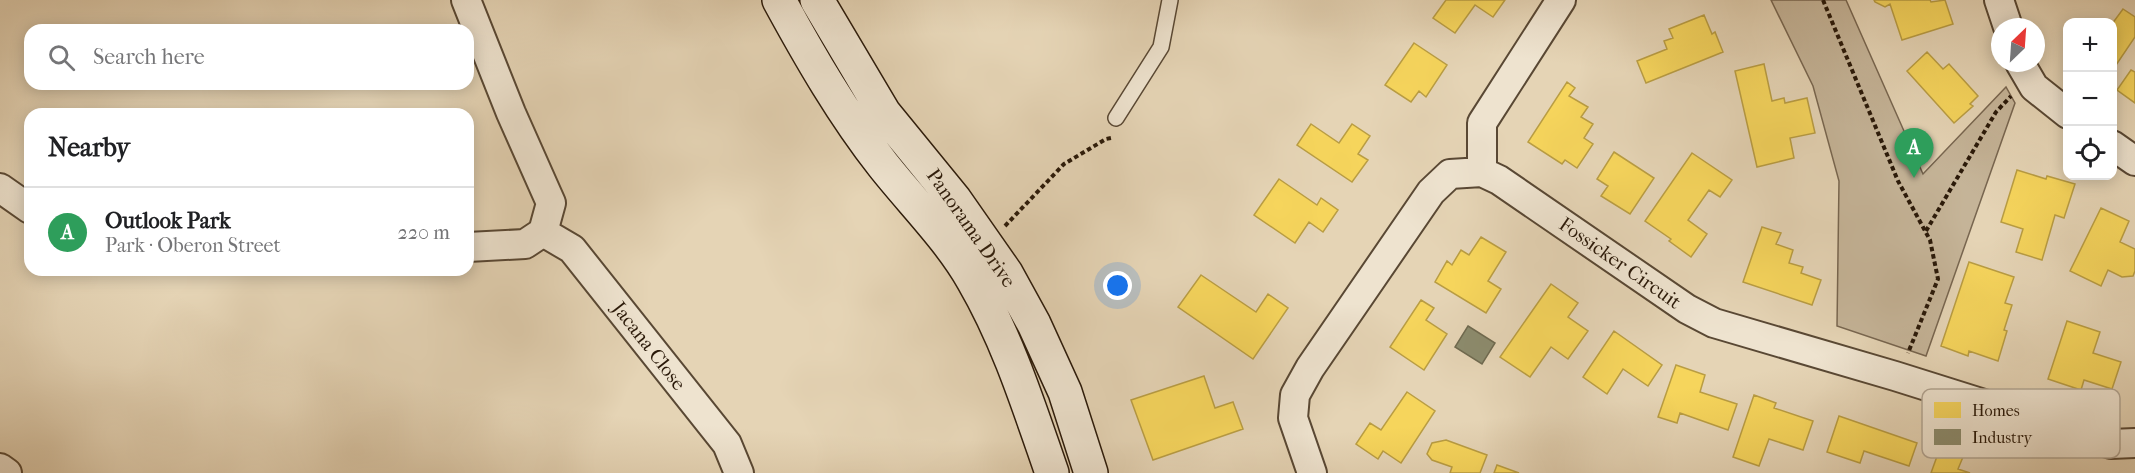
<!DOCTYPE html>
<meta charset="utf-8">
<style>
body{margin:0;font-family:"IM FELL French Canon",serif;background:#f6f6f6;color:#202124}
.controls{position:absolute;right:18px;top:18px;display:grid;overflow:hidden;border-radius:12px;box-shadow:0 3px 15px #0003}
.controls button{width:54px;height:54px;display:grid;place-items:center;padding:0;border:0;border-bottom:2px solid #e0e0e0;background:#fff;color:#202124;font:30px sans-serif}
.compass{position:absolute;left:1991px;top:18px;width:54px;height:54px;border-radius:50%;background:#fff;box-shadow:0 3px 15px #0003;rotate:25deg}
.you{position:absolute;left:1118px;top:286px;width:21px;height:21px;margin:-15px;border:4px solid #fff;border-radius:50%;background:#1a73e8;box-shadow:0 0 0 9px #1a73e833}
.badge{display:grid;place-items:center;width:39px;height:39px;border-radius:50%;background:#7c3aed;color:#fff;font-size:20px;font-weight:700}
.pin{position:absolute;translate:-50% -50px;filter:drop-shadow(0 2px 3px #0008)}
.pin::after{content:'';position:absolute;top:32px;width:21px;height:18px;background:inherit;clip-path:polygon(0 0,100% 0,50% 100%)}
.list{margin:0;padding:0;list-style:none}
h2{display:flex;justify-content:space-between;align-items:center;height:78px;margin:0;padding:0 24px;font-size:26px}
h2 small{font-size:20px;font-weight:400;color:#757577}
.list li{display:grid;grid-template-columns:39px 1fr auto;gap:18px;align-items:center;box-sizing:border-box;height:90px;padding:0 24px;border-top:2px solid #e0e0e0}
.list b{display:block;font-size:22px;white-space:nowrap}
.list p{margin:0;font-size:20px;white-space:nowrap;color:#757577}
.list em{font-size:20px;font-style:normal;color:#757577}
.icon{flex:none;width:33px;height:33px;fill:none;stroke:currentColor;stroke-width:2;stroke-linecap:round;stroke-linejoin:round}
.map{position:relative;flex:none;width:2135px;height:473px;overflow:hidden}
.search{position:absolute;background:#fff;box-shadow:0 3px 15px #0003;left:24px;top:24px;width:450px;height:66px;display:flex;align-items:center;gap:15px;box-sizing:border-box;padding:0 21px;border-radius:18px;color:#757577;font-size:22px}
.panel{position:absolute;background:#fff;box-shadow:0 3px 15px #0003;left:24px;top:108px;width:450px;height:168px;border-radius:18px}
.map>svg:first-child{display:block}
</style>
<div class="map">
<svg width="2135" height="473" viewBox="0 0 2135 473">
<rect width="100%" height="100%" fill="#e5d4b5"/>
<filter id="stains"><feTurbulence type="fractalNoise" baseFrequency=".00333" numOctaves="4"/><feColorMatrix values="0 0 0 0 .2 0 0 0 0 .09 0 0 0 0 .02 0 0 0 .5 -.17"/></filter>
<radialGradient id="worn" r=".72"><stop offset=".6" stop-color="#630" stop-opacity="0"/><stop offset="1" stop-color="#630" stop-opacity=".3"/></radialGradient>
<path fill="#c5b498" stroke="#786650" stroke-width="1.5" d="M 1771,0 L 1846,0 L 1923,174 L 2006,87 L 2015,103 L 1926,356 L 1837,326 L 1839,181 L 1813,86 Z"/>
<path fill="#f6d55c" stroke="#b99d43" stroke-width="1.5" d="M 1446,0 L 1505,0 L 1493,17 L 1475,5 L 1455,33 L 1433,18 Z
M 1874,0 L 1930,0 L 1931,2 L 1945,0 L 1953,24 L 1902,40 L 1890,4 L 1885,7 L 1875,2 Z
M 2123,9 L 2135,17 L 2135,37 L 2112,71 L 2112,24 Z
M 1704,15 L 1712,34 L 1715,32 L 1723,52 L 1646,83 L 1637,61 L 1667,49 L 1664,41 L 1673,38 L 1669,29 Z
M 1414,43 L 1447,65 L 1426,97 L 1419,91 L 1411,102 L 1385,85 Z
M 1927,52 L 1943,69 L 1949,64 L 1978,96 L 1970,104 L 1973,106 L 1954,123 L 1907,71 Z
M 1764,64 L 1772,101 L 1784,98 L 1785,103 L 1807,98 L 1815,133 L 1790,138 L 1794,158 L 1757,167 L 1735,71 Z
M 2131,70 L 2135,72 L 2135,103 L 2117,90 Z
M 1567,82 L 1575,88 L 1569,96 L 1588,107 L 1581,117 L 1593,124 L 1584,138 L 1593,144 L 1577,168 L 1565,160 L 1562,164 L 1528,142 Z
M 1311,124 L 1339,143 L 1352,124 L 1370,136 L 1358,154 L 1368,160 L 1352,182 L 1297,145 Z
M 1614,152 L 1654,178 L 1630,214 L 1601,196 L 1608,186 L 1597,179 Z
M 1692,153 L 1732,180 L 1720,197 L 1709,190 L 1688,220 L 1707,234 L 1691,257 L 1669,241 L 1671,239 L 1645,221 Z
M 2017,170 L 2046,179 L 2047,176 L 2075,184 L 2064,218 L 2055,215 L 2042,260 L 2016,252 L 2023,229 L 2001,222 Z
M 1279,179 L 1317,205 L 1321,198 L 1338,210 L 1323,232 L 1309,222 L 1295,243 L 1254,215 Z
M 2101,208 L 2129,221 L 2120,242 L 2135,249 L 2135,271 L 2133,276 L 2122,277 L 2108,270 L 2101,286 L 2070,271 Z
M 1762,227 L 1781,233 L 1776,244 L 1793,250 L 1789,263 L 1803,267 L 1801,273 L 1821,280 L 1812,305 L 1743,282 Z
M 1481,237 L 1506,252 L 1488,281 L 1501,289 L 1486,313 L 1435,282 L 1447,261 L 1452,265 L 1461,250 L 1469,255 Z
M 1969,262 L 2014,277 L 2005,303 L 2012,305 L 2004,330 L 2007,331 L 1998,361 L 1969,351 L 1968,356 L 1941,346 Z
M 1201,275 L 1256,312 L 1268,294 L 1288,308 L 1253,359 L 1178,307 Z
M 1551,284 L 1578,303 L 1568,317 L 1588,331 L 1568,359 L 1551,347 L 1530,377 L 1500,357 Z
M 1421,300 L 1434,308 L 1426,320 L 1447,334 L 1424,370 L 1390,347 Z
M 2067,321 L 2100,332 L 2093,353 L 2121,362 L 2112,389 L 2084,380 L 2081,390 L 2048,379 Z
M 1614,331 L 1662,365 L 1648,386 L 1623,369 L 1607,394 L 1583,377 Z
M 1676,365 L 1705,375 L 1700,392 L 1737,404 L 1728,430 L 1680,413 L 1677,423 L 1658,417 Z
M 1204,376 L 1215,408 L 1233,402 L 1243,429 L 1153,460 L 1131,400 Z
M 1407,392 L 1435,411 L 1401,463 L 1383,451 L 1378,459 L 1356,444 L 1370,423 L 1381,430 Z
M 1754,395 L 1776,403 L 1774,408 L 1813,421 L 1803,450 L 1769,439 L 1759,466 L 1733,457 Z
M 1839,416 L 1917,443 L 1909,466 L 1864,451 L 1860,463 L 1827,452 Z
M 1446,440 L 1487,455 L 1480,473 L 1450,473 L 1452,467 L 1432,460 L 1427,454 L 1432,443 Z
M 1940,448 L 1963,457 L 1958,469 L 1970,473 L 1931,473 Z
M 1497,465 L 1519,473 L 1494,473 Z"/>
<path fill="#8c8c6e" stroke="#6f6a50" stroke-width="1.5" d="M 1468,326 L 1495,343 L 1482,364 L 1455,347 Z"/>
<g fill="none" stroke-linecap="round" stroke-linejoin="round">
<g stroke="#594834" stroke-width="18">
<path id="lane" d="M 1116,118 L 1161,47 L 1170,0"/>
</g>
<g stroke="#594834" stroke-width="32">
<path id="street" d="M 466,0 L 511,113 L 551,203 L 543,232 L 525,244 L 468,247
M 1999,0 L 2008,27
M 2020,63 L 2034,87 L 2068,114
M 2112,145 L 2135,161
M 1482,172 L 1482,123 L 1561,0
M 0,188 L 30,209
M 543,232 L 572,249 L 727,444 L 739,473
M 0,468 L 7,473
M 1312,473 L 1293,418 L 1295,395 L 1310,368 L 1431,192 L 1450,174 L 1482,172 L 1499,180 L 1687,309 L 1714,323 L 1895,376 L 2111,444 L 2135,443"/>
</g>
<g stroke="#2a1909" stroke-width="36">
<path id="secondary" d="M 779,0 C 810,57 843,114 883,165 C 913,203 949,238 973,280 C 1008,340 1029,407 1052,473
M 817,0 L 884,113 L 955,200 L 1006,273 L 1034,324 L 1065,392 L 1091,473"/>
</g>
<path stroke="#2a1909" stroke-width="4" stroke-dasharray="4.5 3" stroke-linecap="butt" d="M 1823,0 L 1898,181 L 1930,240 L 1938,279 L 1908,353
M 1005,226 L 1064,164 L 1106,139 L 1111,138
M 1926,231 L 1996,112 L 2011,96"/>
<use href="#lane" stroke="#eee3cf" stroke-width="15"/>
<use href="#street" stroke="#eee3cf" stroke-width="28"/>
<use href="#secondary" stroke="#eee3cf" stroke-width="33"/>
</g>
<g text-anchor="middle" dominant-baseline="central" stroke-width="6" stroke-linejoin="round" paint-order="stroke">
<g font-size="20" fill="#2a1909" stroke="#eee3cf">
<text transform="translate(971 228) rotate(55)">Panorama Drive</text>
<text transform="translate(1620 263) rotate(35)">Fossicker Circuit</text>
<text transform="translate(649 346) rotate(52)">Jacana Close</text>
</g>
</g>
<rect x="1922" y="389" width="198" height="69" rx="9" fill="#eee3cf" stroke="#b3a694" stroke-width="1.5"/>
<rect x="1934" y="402" width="27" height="16" fill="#f6d55c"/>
<rect x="1934" y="429" width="27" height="16" fill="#8c8c6e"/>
<g font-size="16" fill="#2a1909">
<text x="1972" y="416">Homes</text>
<text x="1972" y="443">Industry</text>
</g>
<rect width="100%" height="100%" filter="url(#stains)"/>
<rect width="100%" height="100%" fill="url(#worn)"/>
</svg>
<div class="controls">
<button>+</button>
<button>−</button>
<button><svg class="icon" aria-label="locate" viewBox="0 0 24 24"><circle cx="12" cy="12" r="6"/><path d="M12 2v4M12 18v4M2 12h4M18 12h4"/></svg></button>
</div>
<svg class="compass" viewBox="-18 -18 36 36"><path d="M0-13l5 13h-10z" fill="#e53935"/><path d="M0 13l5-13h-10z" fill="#757577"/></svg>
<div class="you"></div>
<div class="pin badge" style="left:1914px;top:178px;background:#2e9e5b">A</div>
<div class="search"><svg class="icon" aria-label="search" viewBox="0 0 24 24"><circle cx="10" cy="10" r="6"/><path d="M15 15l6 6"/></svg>Search here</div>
<section class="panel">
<h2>Nearby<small></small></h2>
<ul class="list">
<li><span class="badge" style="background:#2e9e5b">A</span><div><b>Outlook Park</b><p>Park · Oberon Street</p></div><em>220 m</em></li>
</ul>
</section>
</div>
